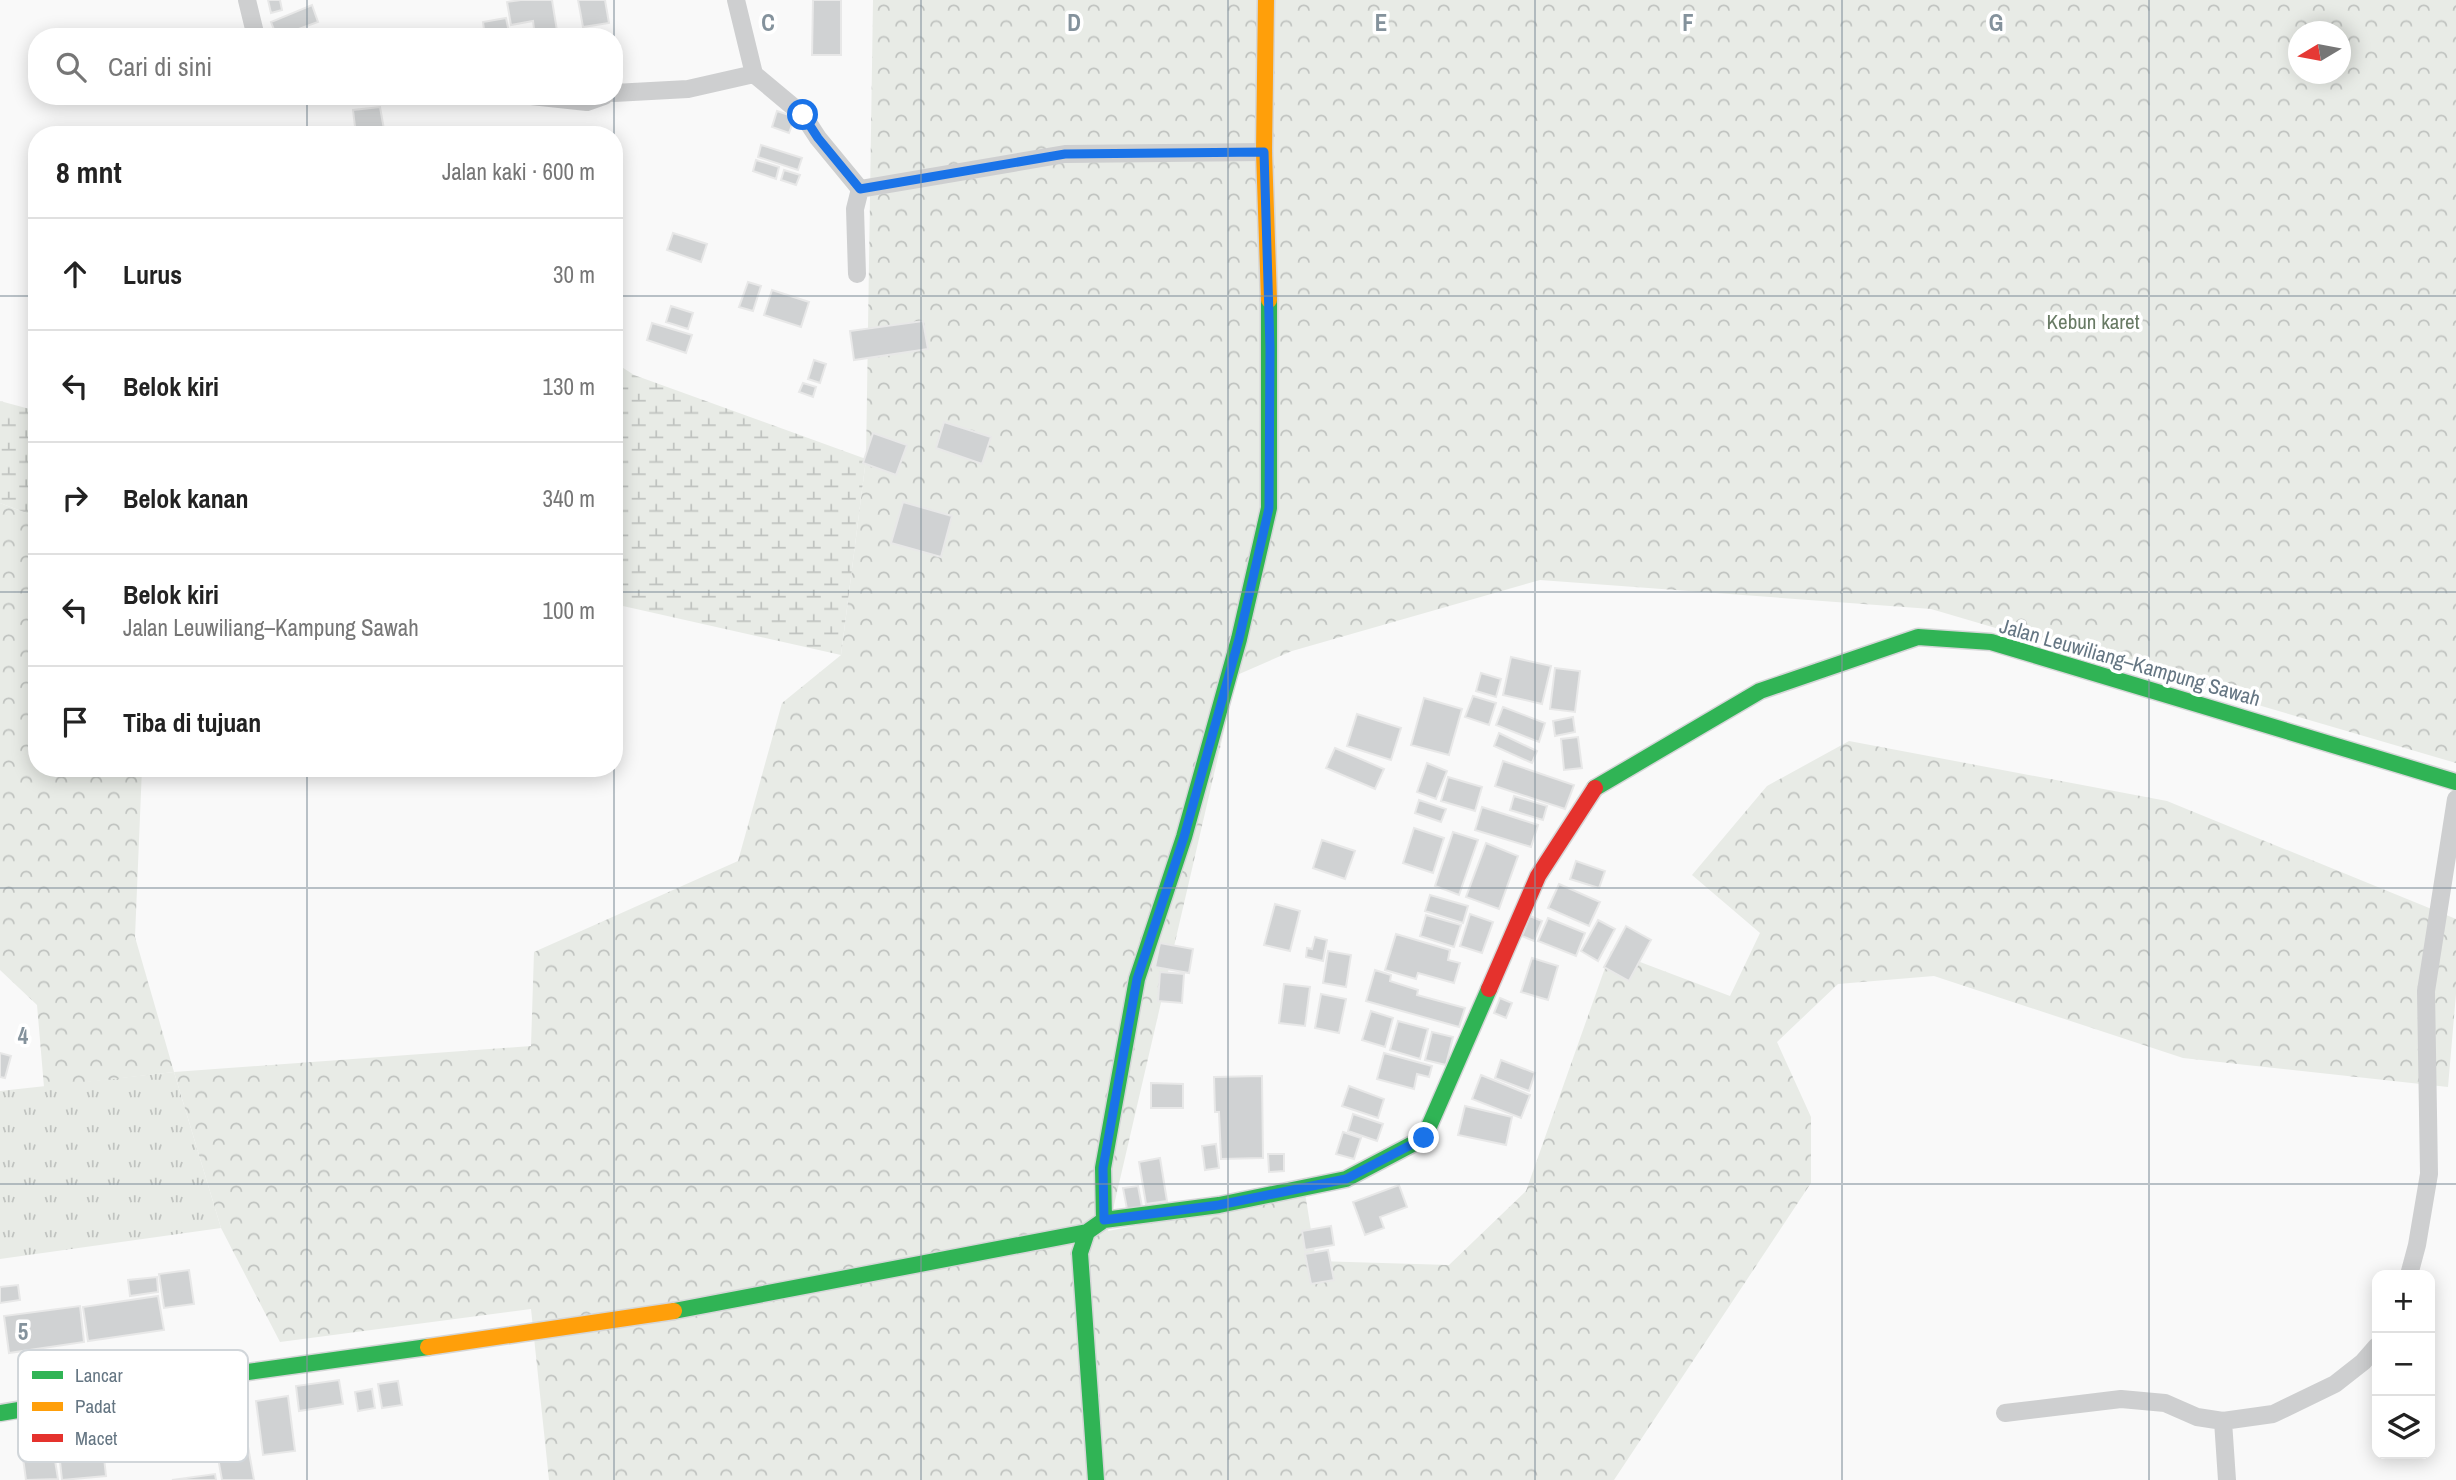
<!DOCTYPE html>
<html lang="id">
<meta charset="utf-8">
<style>
body{margin:0;font-family:"Archivo Narrow",sans-serif;background:#f2f2f2;color:#222}
.controls{position:absolute;right:21px;bottom:21px;display:grid;overflow:hidden;border-radius:14px;box-shadow:0 4px 18px #0003}
.controls button{width:63px;height:63px;display:grid;place-items:center;padding:0;border:0;border-bottom:2px solid #e0e0e0;background:#fff;color:#222;font:35px sans-serif}
.compass{position:absolute;left:2288px;top:21px;width:63px;height:63px;border-radius:50%;background:#fff;box-shadow:0 4px 18px #0003;rotate:260deg}
.stop{position:absolute;width:21px;height:21px;margin:-16px;border:5px solid #1a73e8;border-radius:50%;background:#fff}
.stop.end{background:#1a73e8;border-color:#fff;box-shadow:0 2px 7px #0008}
.list{margin:0;padding:0;list-style:none}
h2{display:flex;justify-content:space-between;align-items:center;height:91px;margin:0;padding:0 28px;font-size:30px}
h2 small{font-size:23px;font-weight:400;color:#767676}
.list li{display:grid;grid-template-columns:46px 1fr auto;gap:21px;align-items:center;box-sizing:border-box;height:112px;padding:0 28px;border-top:2px solid #e0e0e0}
.list b{display:block;font-size:26px;white-space:nowrap}
.list p{margin:0;font-size:23px;white-space:nowrap;color:#767676}
.list em{font-size:23px;font-style:normal;color:#767676}
.icon{flex:none;width:38px;height:38px;fill:none;stroke:currentColor;stroke-width:2;stroke-linecap:round;stroke-linejoin:round}
.map{position:relative;flex:none;width:2456px;height:1480px;overflow:hidden}
.search{position:absolute;background:#fff;box-shadow:0 4px 18px #0003;left:28px;top:28px;width:595px;height:77px;display:flex;align-items:center;gap:18px;box-sizing:border-box;padding:0 24px;border-radius:28px;color:#767676;font-size:26px}
.panel{position:absolute;background:#fff;box-shadow:0 4px 18px #0003;left:28px;top:126px;width:595px;height:651px;border-radius:28px}
.map>svg:first-child{display:block}
</style>
<div class="map">
<svg width="2456" height="1480" viewBox="0 0 2456 1480">
<defs>
<pattern id="grass-tufts" width="24" height="20" patternUnits="userSpaceOnUse" patternTransform="scale(1.75)"><rect width="24" height="20" fill="#e8ebe6"/><path d="M3 7l-1-3M5 7V3M7 7l1-3M15 17l-1-3M17 17v-4M19 17l1-3" fill="none" stroke="#c0c3c0"/></pattern>
<pattern id="forest-crowns" width="20" height="18" patternUnits="userSpaceOnUse" patternTransform="scale(1.75)"><rect width="20" height="18" fill="#e8ebe6"/><path d="M2 6a3 3 0 1 1 6 0M12 15a3 3 0 1 1 6 0" fill="none" stroke="#c0c3c0"/></pattern>
<pattern id="wetland-marsh" width="20" height="14" patternUnits="userSpaceOnUse" patternTransform="scale(1.75)"><rect width="20" height="14" fill="#e8ebe6"/><path d="M1 5h8M5 5V1M11 12h8M15 12V8" fill="none" stroke="#c0c3c0"/></pattern>
</defs>
<rect width="100%" height="100%" fill="#f9f9f9"/>
<path fill="url(#grass-tufts)" d="M 174,1072 L 221,1228 L 0,1259 L 0,1091 Z"/>
<path fill="url(#forest-crowns)" fill-rule="evenodd" d="M 873,0 L 2456,0 L 2456,763 L 1931,609 L 1540,580 L 1292,651 L 1237,675 L 1108,1231 L 1305,1193 L 1316,1261 L 1449,1265 L 1526,1191 L 1611,951 L 1730,996 L 1760,933 L 1692,875 L 1767,786 L 1849,741 L 2167,801 L 2456,919 L 2456,994 L 2448,1087 L 2183,1058 L 1934,976 L 1838,984 L 1777,1042 L 1811,1117 L 1811,1183 L 1614,1480 L 549,1480 L 531,1309 L 280,1342 L 221,1228 L 174,1072 L 44,1087 L 37,1005 L 0,970 L 0,503 L 37,517 L 37,768 L 142,768 L 135,937 L 174,1072 L 531,1046 L 534,952 L 738,861 L 782,703 L 841,655 L 866,459 ZM 2298,32 L 2340,32 L 2340,74 L 2298,74 Z"/>
<path fill="url(#wetland-marsh)" d="M 614,362 L 634,375 L 866,459 L 841,655 L 614,604 Z
M 0,401 L 37,411 L 37,517 L 0,503 Z"/>
<path fill="#d0d2d3" stroke="#e8e8e8" stroke-width="2" d="M 268,0 L 280,0 L 282,10 L 271,13 Z
M 521,0 L 552,0 L 558,37 L 535,37 L 533,21 L 511,25 L 507,2 Z
M 578,0 L 605,0 L 609,23 L 583,27 Z
M 813,0 L 841,0 L 841,55 L 812,55 Z
M 312,5 L 318,22 L 277,37 L 271,22 Z
M 506,18 L 510,37 L 485,37 L 483,22 Z
M 380,107 L 385,135 L 356,135 L 353,110 Z
M 777,111 L 795,117 L 789,133 L 772,127 Z
M 761,145 L 802,158 L 798,170 L 758,157 Z
M 756,160 L 779,167 L 776,179 L 753,171 Z
M 784,170 L 800,175 L 796,185 L 781,180 Z
M 673,233 L 707,244 L 701,262 L 667,250 Z
M 748,282 L 761,286 L 753,311 L 739,307 Z
M 772,290 L 809,302 L 801,327 L 764,315 Z
M 671,306 L 693,313 L 688,329 L 666,322 Z
M 923,321 L 928,349 L 854,360 L 850,331 Z
M 652,323 L 692,335 L 686,353 L 647,340 Z
M 814,360 L 826,364 L 820,383 L 808,379 Z
M 803,383 L 816,387 L 813,397 L 799,392 Z
M 944,422 L 991,437 L 982,464 L 936,448 Z
M 873,433 L 907,445 L 896,475 L 863,463 Z
M 903,502 L 952,516 L 941,557 L 891,543 Z
M 1511,657 L 1551,666 L 1542,704 L 1503,695 Z
M 1555,668 L 1580,671 L 1575,712 L 1550,709 Z
M 1481,673 L 1501,679 L 1496,697 L 1476,691 Z
M 1473,696 L 1496,703 L 1489,725 L 1465,717 Z
M 1424,698 L 1462,709 L 1449,755 L 1411,745 Z
M 1503,707 L 1545,723 L 1539,742 L 1496,725 Z
M 1357,714 L 1401,728 L 1391,760 L 1347,746 Z
M 1573,717 L 1575,732 L 1555,736 L 1553,721 Z
M 1499,733 L 1537,751 L 1532,763 L 1494,746 Z
M 1578,737 L 1582,768 L 1564,770 L 1561,739 Z
M 1335,748 L 1384,769 L 1375,789 L 1326,768 Z
M 1503,761 L 1574,785 L 1565,809 L 1495,786 Z
M 1427,763 L 1447,771 L 1436,799 L 1417,792 Z
M 1448,777 L 1482,787 L 1475,811 L 1441,801 Z
M 1514,796 L 1547,806 L 1543,820 L 1510,810 Z
M 1419,800 L 1446,809 L 1441,822 L 1415,813 Z
M 1482,807 L 1538,825 L 1531,847 L 1475,830 Z
M 1414,828 L 1444,838 L 1433,873 L 1403,863 Z
M 1453,832 L 1478,840 L 1459,895 L 1435,886 Z
M 1322,840 L 1355,851 L 1345,879 L 1313,868 Z
M 1486,843 L 1518,856 L 1499,909 L 1466,897 Z
M 1576,861 L 1605,871 L 1599,888 L 1570,879 Z
M 1559,884 L 1600,902 L 1589,926 L 1548,908 Z
M 1430,895 L 1468,906 L 1463,923 L 1425,911 Z
M 1275,904 L 1300,911 L 1290,951 L 1264,945 Z
M 1470,914 L 1493,922 L 1482,953 L 1460,946 Z
M 1426,915 L 1461,925 L 1454,947 L 1420,936 Z
M 1530,916 L 1542,921 L 1534,941 L 1522,936 Z
M 1548,918 L 1585,933 L 1576,956 L 1538,941 Z
M 1598,920 L 1615,929 L 1598,961 L 1581,951 Z
M 1626,926 L 1651,940 L 1629,981 L 1604,967 Z
M 1396,934 L 1450,950 L 1448,960 L 1460,963 L 1454,983 L 1418,973 L 1416,979 L 1385,970 Z
M 1315,937 L 1327,940 L 1323,961 L 1306,957 L 1307,948 L 1312,949 Z
M 1160,943 L 1193,949 L 1189,973 L 1155,967 Z
M 1328,951 L 1351,955 L 1346,987 L 1323,983 Z
M 1532,958 L 1558,966 L 1548,1000 L 1521,992 Z
M 1375,970 L 1391,975 L 1390,981 L 1418,990 L 1417,995 L 1465,1008 L 1459,1027 L 1366,1001 Z
M 1160,972 L 1184,974 L 1182,1003 L 1158,1001 Z
M 1284,984 L 1310,987 L 1305,1026 L 1279,1023 Z
M 1321,994 L 1346,999 L 1339,1033 L 1315,1028 Z
M 1500,998 L 1512,1003 L 1506,1018 L 1494,1013 Z
M 1371,1011 L 1393,1018 L 1385,1047 L 1362,1040 Z
M 1398,1021 L 1428,1029 L 1420,1059 L 1390,1050 Z
M 1432,1032 L 1453,1037 L 1446,1065 L 1425,1060 Z
M 0,1053 L 11,1056 L 5,1078 L 0,1077 Z
M 1384,1053 L 1432,1066 L 1429,1077 L 1417,1074 L 1414,1089 L 1377,1079 Z
M 1501,1060 L 1535,1073 L 1529,1091 L 1495,1078 Z
M 1481,1075 L 1530,1095 L 1521,1118 L 1472,1099 Z
M 1262,1076 L 1263,1158 L 1221,1159 L 1219,1112 L 1215,1112 L 1214,1077 Z
M 1151,1083 L 1183,1084 L 1183,1108 L 1151,1108 Z
M 1349,1086 L 1384,1099 L 1378,1118 L 1342,1106 Z
M 1465,1106 L 1512,1117 L 1506,1145 L 1458,1135 Z
M 1353,1114 L 1383,1124 L 1377,1141 L 1348,1131 Z
M 1343,1132 L 1361,1138 L 1354,1159 L 1336,1154 Z
M 1216,1144 L 1219,1168 L 1205,1170 L 1202,1146 Z
M 1268,1154 L 1284,1154 L 1284,1171 L 1269,1172 Z
M 1160,1158 L 1167,1201 L 1146,1204 L 1139,1162 Z
M 1399,1185 L 1407,1207 L 1380,1217 L 1384,1228 L 1365,1235 L 1353,1202 Z
M 1138,1186 L 1142,1207 L 1127,1209 L 1123,1188 Z
M 1331,1226 L 1334,1245 L 1305,1250 L 1302,1231 Z
M 1328,1250 L 1334,1280 L 1311,1284 L 1305,1254 Z
M 189,1270 L 194,1304 L 164,1308 L 159,1274 Z
M 157,1277 L 158,1292 L 130,1296 L 128,1280 Z
M 18,1285 L 20,1300 L 0,1303 L 0,1287 Z
M 158,1296 L 164,1330 L 88,1341 L 83,1307 Z
M 80,1306 L 84,1342 L 9,1353 L 4,1316 Z
M 339,1380 L 343,1404 L 299,1411 L 296,1386 Z
M 398,1381 L 402,1405 L 382,1408 L 378,1384 Z
M 372,1389 L 375,1408 L 358,1411 L 355,1392 Z
M 238,1391 L 254,1480 L 222,1480 L 207,1397 Z
M 288,1396 L 295,1451 L 263,1455 L 256,1401 Z
M 103,1448 L 106,1476 L 62,1480 L 59,1452 Z
M 54,1454 L 58,1479 L 26,1480 L 23,1458 Z
M 215,1474 L 216,1480 L 172,1480 Z"/>
<g fill="none" stroke-linecap="round" stroke-linejoin="round">
<g stroke="#d5d6d7" stroke-width="19">
<path id="fast" d="M 1595,788 L 1760,691 L 1918,637 L 1991,642 L 2456,782
M 1104,1220 L 1103,1168 L 1137,979 L 1184,837 L 1239,639 L 1269,508 L 1269,300
M 674,1311 L 1087,1232
M 0,1413 L 226,1375 L 428,1347
M 1096,1480 L 1080,1253 L 1087,1232 L 1104,1220 L 1219,1205 L 1346,1179 L 1424,1138 L 1489,989"/>
</g>
<g stroke="#d5d6d7" stroke-width="19">
<path id="slow" d="M 1266,0 L 1264,152 L 1269,300
M 428,1347 L 674,1311"/>
</g>
<g stroke="#d5d6d7" stroke-width="19">
<path id="jam" d="M 1489,989 L 1538,876 L 1595,788"/>
</g>
<path stroke="#cecfd0" stroke-width="18" d="M 247,0 L 256,37
M 736,0 L 754,74 L 803,115 L 818,138 L 860,189 L 855,209 L 857,274
M 614,93 L 688,89 L 754,74
M 531,96 L 587,102 L 604,96
M 860,189 L 1065,154 L 1264,152
M 2409,1275 L 2417,1245 L 2429,1174 L 2426,991 L 2456,799
M 2005,1413 L 2121,1399 L 2165,1403 L 2197,1417 L 2223,1421 L 2273,1414 L 2335,1384 L 2363,1362 L 2377,1346
M 2223,1421 L 2227,1480"/>
<use href="#fast" stroke="#30b455" stroke-width="16"/>
<use href="#slow" stroke="#ff9f0a" stroke-width="16"/>
<use href="#jam" stroke="#e5322d" stroke-width="16"/>
</g>
<g fill="none" stroke-linecap="round" stroke-linejoin="round">
<path stroke="#1a73e8" stroke-width="9" d="M 803,115 L 818,138 L 860,189 L 1065,154 L 1264,152 L 1270,348 L 1269,508 L 1239,639 L 1184,837 L 1137,979 L 1103,1168 L 1104,1220 L 1219,1205 L 1346,1179 L 1424,1138"/>
</g>
<path fill="none" stroke="#84929c" stroke-width="2" stroke-opacity="0.55" d="M 307,0 L 307,37M 614,0 L 614,37M 921,0 L 921,1480M 1228,0 L 1228,1480M 1535,0 L 1535,1480M 1842,0 L 1842,1480M 2149,0 L 2149,1480M 307,96 L 307,135M 614,96 L 614,135M 0,296 L 37,296M 614,296 L 2456,296M 0,592 L 37,592M 614,592 L 2456,592M 307,768 L 307,1480M 614,768 L 614,1480M 0,888 L 2456,888M 0,1184 L 2456,1184"/>
<g text-anchor="middle" dominant-baseline="central" stroke-width="7" stroke-linejoin="round" paint-order="stroke">
<g font-size="21" fill="#687a64" stroke="#fff">
<text x="2093" y="321">Kebun karet</text>
</g>
<g font-size="21" fill="#657683" stroke="#fff">
<text transform="translate(2130 662) rotate(16)">Jalan Leuwiliang–Kampung Sawah</text>
</g>
</g>
<rect x="18" y="1350" width="230" height="112" rx="10" fill="#fff" stroke="#d1d6da" stroke-width="2"/>
<rect x="32" y="1371" width="31" height="8" fill="#30b455"/>
<rect x="32" y="1402" width="31" height="9" fill="#ff9f0a"/>
<rect x="32" y="1434" width="31" height="8" fill="#e5322d"/>
<g font-size="19" fill="#657683">
<text x="75" y="1382">Lancar</text>
<text x="75" y="1413">Padat</text>
<text x="75" y="1445">Macet</text>
</g>
<g font-size="23" text-anchor="middle" font-weight="bold" fill="#84929c" stroke="#fff" stroke-width="7" stroke-linejoin="round" paint-order="stroke">
<text x="768" y="31">C</text>
<text x="1074" y="31">D</text>
<text x="1381" y="31">E</text>
<text x="1688" y="31">F</text>
<text x="1996" y="31">G</text>
<text x="23" y="1044">4</text>
<text x="23" y="1340">5</text>
</g>
</svg>
<div class="controls">
<button>+</button>
<button>−</button>
<button><svg class="icon" aria-label="layers" viewBox="0 0 24 24"><path d="M12 4l9 5-9 5-9-5zM3 14l9 5 9-5"/></svg></button>
</div>
<svg class="compass" viewBox="-18 -18 36 36"><path d="M0-13l5 13h-10z" fill="#e53935"/><path d="M0 13l5-13h-10z" fill="#767676"/></svg>
<div class="stop" style="left:803px;top:115px"></div>
<div class="stop end" style="left:1424px;top:1138px"></div>
<div class="search"><svg class="icon" aria-label="search" viewBox="0 0 24 24"><circle cx="10" cy="10" r="6"/><path d="M15 15l6 6"/></svg>Cari di sini</div>
<section class="panel">
<h2>8 mnt<small>Jalan kaki · 600 m</small></h2>
<ul class="list">
<li><svg class="icon" aria-label="ahead" viewBox="0 0 24 24"><path d="M12 20V5M6 11l6-6 6 6"/></svg><div><b>Lurus</b></div><em>30 m</em></li>
<li><svg class="icon" aria-label="left" viewBox="0 0 24 24"><path d="M17 20v-9H6M10 6l-5 5 5 5"/></svg><div><b>Belok kiri</b></div><em>130 m</em></li>
<li><svg class="icon" aria-label="right" viewBox="0 0 24 24"><path d="M7 20v-9h11M14 6l5 5-5 5"/></svg><div><b>Belok kanan</b></div><em>340 m</em></li>
<li><svg class="icon" aria-label="left" viewBox="0 0 24 24"><path d="M17 20v-9H6M10 6l-5 5 5 5"/></svg><div><b>Belok kiri</b><p>Jalan Leuwiliang–Kampung Sawah</p></div><em>100 m</em></li>
<li><svg class="icon" aria-label="arrive" viewBox="0 0 24 24"><path d="M6 21V4h12l-3 4 3 4H6"/></svg><div><b>Tiba di tujuan</b></div></li>
</ul>
</section>
</div>
